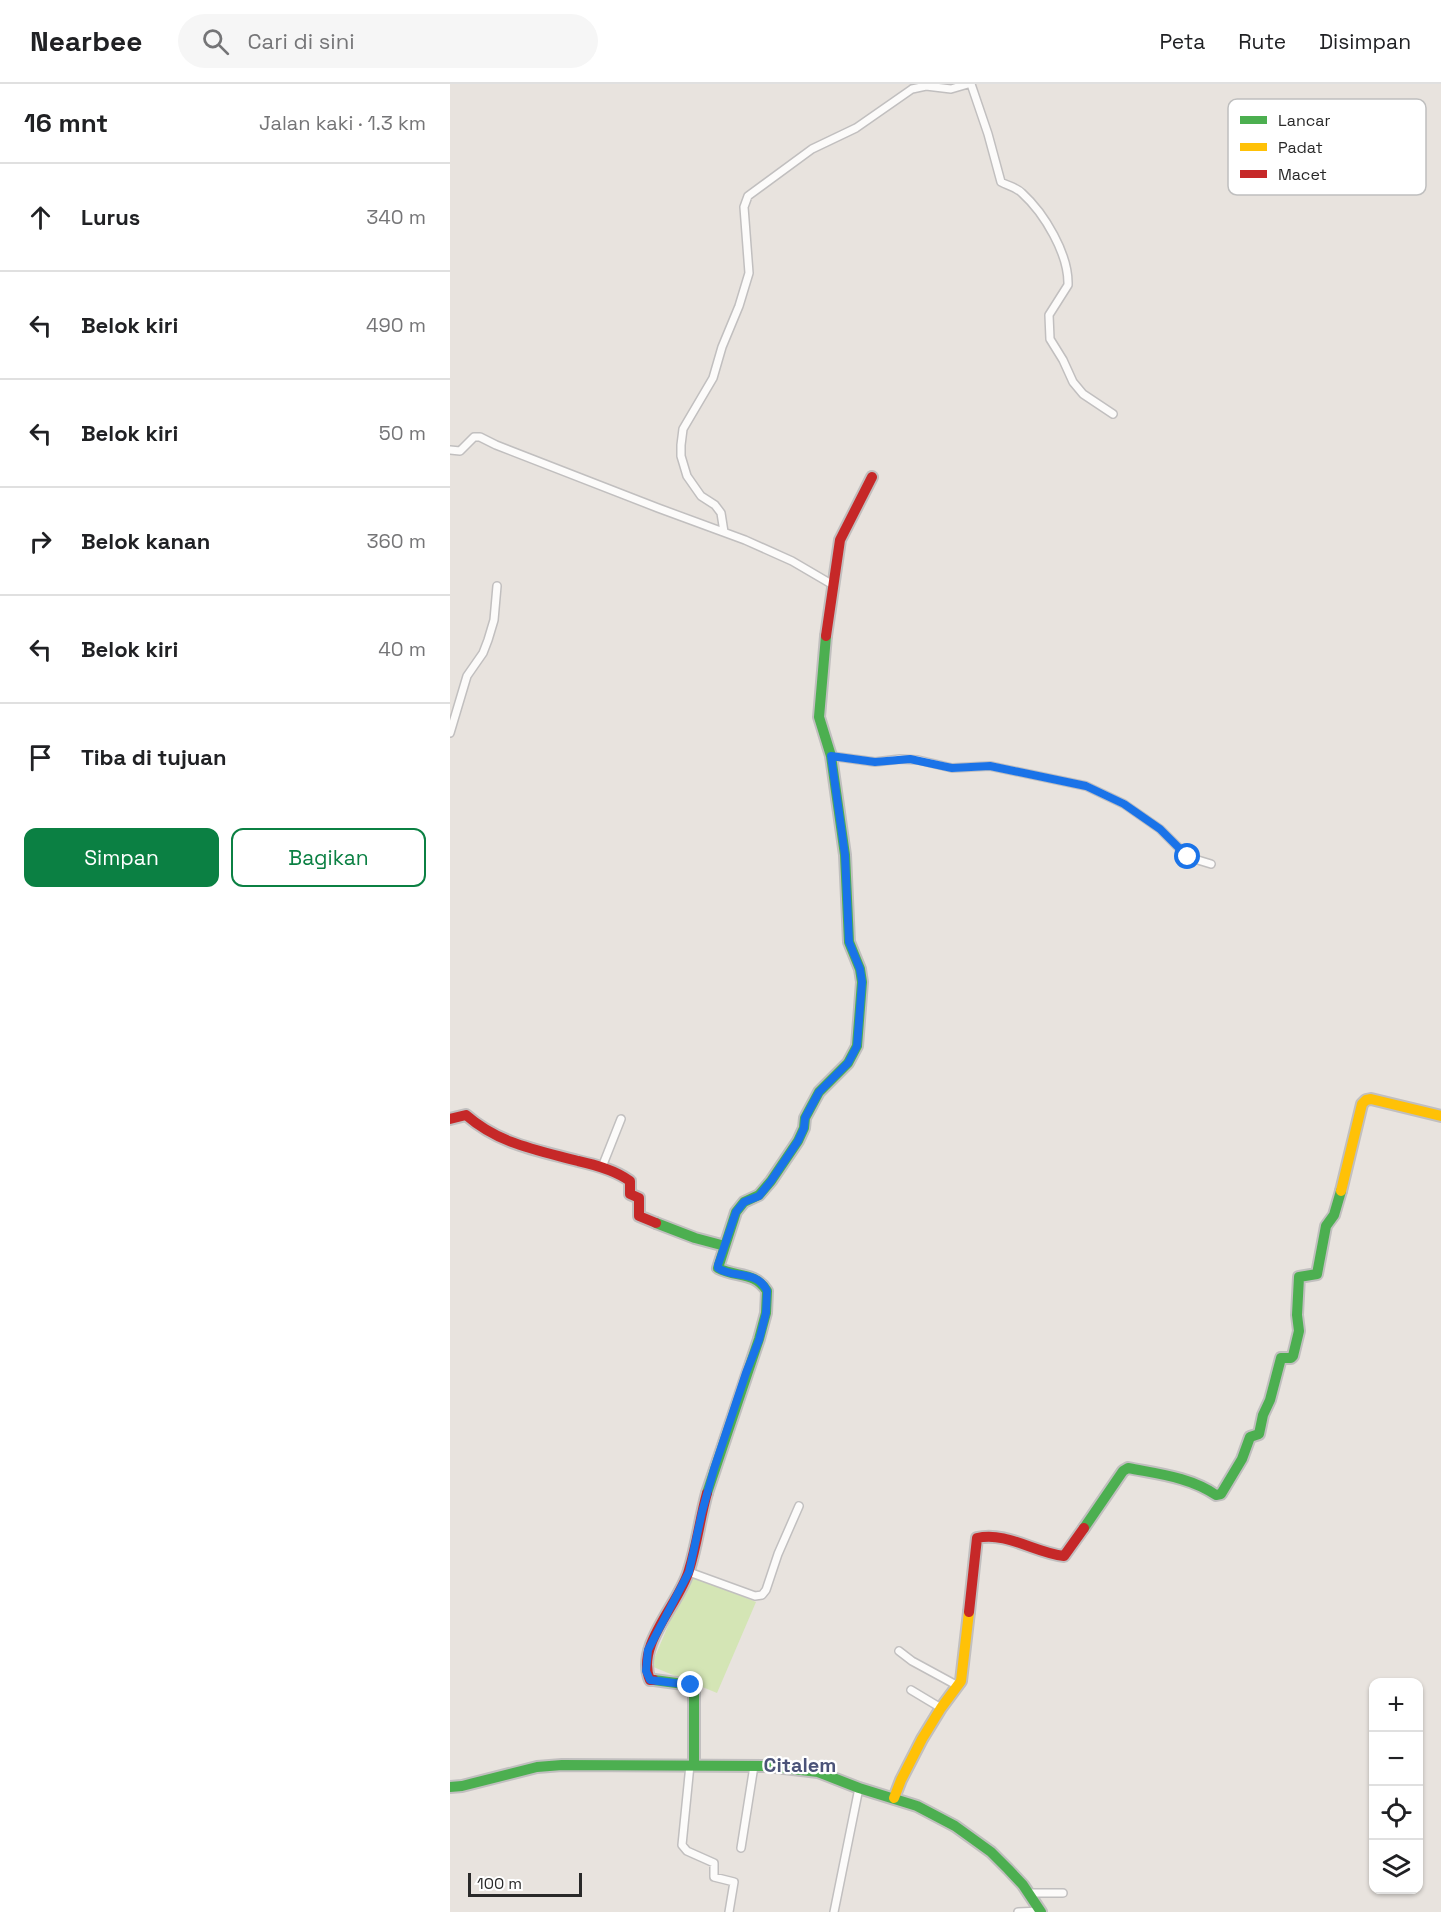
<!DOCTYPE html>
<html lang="id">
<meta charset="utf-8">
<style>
body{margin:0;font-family:"Space Grotesk",sans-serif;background:#f6f6f6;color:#202124}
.controls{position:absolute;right:18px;bottom:18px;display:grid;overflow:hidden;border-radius:12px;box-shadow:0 2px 4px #0004}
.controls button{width:54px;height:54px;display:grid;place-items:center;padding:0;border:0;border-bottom:2px solid #e0e0e0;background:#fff;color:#202124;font:30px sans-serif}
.scale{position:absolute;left:18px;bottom:15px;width:114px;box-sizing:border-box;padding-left:6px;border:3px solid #292929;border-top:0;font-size:16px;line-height:21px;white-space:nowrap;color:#292929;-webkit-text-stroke:4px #fff;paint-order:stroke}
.stop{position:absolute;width:18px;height:18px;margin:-14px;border:4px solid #1a73e8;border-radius:50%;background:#fff}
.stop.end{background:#1a73e8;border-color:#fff;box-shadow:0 2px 6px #0008}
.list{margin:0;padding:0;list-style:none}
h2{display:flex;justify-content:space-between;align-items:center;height:78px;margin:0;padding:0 24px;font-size:26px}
h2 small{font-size:20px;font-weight:400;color:#757577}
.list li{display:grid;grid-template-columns:39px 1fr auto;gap:18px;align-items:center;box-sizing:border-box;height:108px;padding:0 24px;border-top:2px solid #e0e0e0}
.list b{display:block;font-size:22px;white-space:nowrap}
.list em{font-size:20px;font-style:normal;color:#757577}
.actions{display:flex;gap:12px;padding:18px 24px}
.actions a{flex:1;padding:14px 0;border:2px solid #0b8043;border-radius:12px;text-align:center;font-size:21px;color:#0b8043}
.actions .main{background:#0b8043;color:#fff}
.icon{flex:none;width:33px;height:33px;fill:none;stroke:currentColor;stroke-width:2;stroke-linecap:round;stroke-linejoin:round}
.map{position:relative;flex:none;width:991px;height:1828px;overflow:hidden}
header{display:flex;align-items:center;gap:36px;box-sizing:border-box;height:84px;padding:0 30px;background:#fff;border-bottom:2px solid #e0e0e0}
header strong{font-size:28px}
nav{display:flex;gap:33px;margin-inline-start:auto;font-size:21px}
.search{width:420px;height:54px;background:#f6f6f6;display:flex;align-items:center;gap:15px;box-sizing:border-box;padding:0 21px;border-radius:33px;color:#757577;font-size:22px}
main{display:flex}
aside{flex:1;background:#fff}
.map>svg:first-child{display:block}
</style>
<header>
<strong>Nearbee</strong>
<div class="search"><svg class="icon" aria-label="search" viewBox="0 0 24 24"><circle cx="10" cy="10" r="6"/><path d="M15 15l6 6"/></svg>Cari di sini</div>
<nav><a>Peta</a><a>Rute</a><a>Disimpan</a></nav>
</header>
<main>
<aside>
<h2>16 mnt<small>Jalan kaki · 1.3 km</small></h2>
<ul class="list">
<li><svg class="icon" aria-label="ahead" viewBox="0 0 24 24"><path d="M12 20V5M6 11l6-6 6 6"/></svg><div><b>Lurus</b></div><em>340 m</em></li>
<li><svg class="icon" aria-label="left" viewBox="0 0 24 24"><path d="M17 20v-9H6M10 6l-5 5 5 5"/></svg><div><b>Belok kiri</b></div><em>490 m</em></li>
<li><svg class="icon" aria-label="left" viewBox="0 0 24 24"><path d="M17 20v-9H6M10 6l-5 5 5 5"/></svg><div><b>Belok kiri</b></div><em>50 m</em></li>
<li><svg class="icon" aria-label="right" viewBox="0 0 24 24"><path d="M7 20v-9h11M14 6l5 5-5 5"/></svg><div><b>Belok kanan</b></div><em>360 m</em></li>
<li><svg class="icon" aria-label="left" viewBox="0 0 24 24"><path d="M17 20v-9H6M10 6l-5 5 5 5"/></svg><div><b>Belok kiri</b></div><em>40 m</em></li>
<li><svg class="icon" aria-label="arrive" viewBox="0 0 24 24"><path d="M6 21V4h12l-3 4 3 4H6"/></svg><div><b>Tiba di tujuan</b></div></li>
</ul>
<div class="actions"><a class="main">Simpan</a><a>Bagikan</a></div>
</aside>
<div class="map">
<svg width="991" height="1828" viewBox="0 0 991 1828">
<rect width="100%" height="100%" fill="#e8e3de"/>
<path fill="#d4e5b5" d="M 240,1490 L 306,1518 L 267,1609 L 201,1582 Z"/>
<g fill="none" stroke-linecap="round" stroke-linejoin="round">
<g stroke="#c1bfbf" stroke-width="10">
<path id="street" d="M 521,0 L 538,50 L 551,98 C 558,102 566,103 572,109 C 594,129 619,170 618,201 L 599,231 L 600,255 L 613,276 L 623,298 L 633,310 L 663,330
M 0,366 L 10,367 L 24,353 L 30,353 L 46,361 L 208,424 L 295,456 L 342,477 L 383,501
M 274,448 L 271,429 L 265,421 L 251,412 L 237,392 L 231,372 L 231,361 L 233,345 L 263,294 L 272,263 L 289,222 L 299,189 L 294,123 L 298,112 L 362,65 L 406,44 L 462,5 L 476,2 L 501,5 L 518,0
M 0,649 L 17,592 L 33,569 L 38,556 L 44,536 L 47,502
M 381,672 L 425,678 L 450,675 L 468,676 L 502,684 L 540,682 L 636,702 L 674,720 L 710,745 L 738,773 L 761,780
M 152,1083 L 171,1035
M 239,1488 L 305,1512 L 312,1511 L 316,1506 L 328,1470 L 349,1422
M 449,1567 L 462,1577 L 508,1602
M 461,1606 L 491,1624
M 240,1681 L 232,1761 L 237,1767 L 264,1779 L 264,1793 L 284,1798 L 279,1828
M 291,1764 L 304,1682
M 578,1809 L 613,1809
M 384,1828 L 409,1704
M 568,1828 L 591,1827"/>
</g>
<g stroke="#c1bfbf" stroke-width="14">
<path id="fast" d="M 206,1139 L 245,1154 L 275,1162 L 268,1184 C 287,1194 304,1187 317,1207 L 316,1229 L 309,1255 L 257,1409
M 275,1162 L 286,1128 L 294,1118 L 309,1111 L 321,1097 L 348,1057 L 354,1044 L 355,1034 L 369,1008 L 398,979 L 407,962 L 412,898 L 410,885 L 399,858 L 395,771 L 381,672 L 369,633 L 376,552
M 634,1444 L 673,1387 L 678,1384 C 708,1390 740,1393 766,1411 L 771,1410 L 792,1375 L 800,1353 L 809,1350 L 813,1331 L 820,1316 L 831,1274 L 841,1274 L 843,1272 L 849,1247 L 847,1231 L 849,1193 L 867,1190 L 876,1142 L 884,1131 L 891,1107
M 204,1596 L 241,1601 L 244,1604 L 244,1681
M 0,1703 L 12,1702 L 87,1683 L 112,1681 L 317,1682 L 368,1688 L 409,1704 L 467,1722 L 505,1742 L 541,1768 L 558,1785 L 573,1801 L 591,1828"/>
</g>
<g stroke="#c1bfbf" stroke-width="14">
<path id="slow" d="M 891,1107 L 912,1020 L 916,1016 L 921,1015 L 991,1032
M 444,1714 L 451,1696 L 472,1655 L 491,1624 L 511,1597 L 519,1528"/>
</g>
<g stroke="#c1bfbf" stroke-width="14">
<path id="jam" d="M 376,552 L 390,456 L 422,393
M 0,1035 L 16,1031 C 49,1060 87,1066 128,1077 C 146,1081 165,1086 180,1097 L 180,1110 L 189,1114 L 189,1132 L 206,1139
M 519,1528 L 527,1454 C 556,1447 585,1469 614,1472 L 634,1444
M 204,1596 L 200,1596 C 185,1561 230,1519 239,1486 C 247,1461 250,1434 257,1409"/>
</g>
<use href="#street" stroke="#fcfbfa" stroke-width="7"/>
<use href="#fast" stroke="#4caf50" stroke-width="10"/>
<use href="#slow" stroke="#ffc107" stroke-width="10"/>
<use href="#jam" stroke="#c62828" stroke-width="10"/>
</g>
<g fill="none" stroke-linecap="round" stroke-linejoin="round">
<path stroke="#1a73e8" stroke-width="8" d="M 241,1601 L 200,1596 L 196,1587 L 198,1566 L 239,1488 L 252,1428 L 264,1385 L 296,1289 L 309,1256 L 316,1229 L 317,1207 C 307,1185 283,1195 268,1184 L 268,1181 L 286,1128 L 294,1118 L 309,1112 L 321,1097 L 348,1057 L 354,1044 L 355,1034 L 369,1008 L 398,979 L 407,962 L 412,898 L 410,885 L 399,858 L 395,771 L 381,672 L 425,678 L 460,675 L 502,684 L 540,682 L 636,702 L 674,720 L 710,745 L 738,773"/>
</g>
<g text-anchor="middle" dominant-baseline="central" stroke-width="4.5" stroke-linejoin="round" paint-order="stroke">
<g font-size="20" font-weight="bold" fill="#4b5378" stroke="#fff">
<text x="350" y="1681">Citalem</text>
</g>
</g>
<rect x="778" y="15" width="198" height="96" rx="9" fill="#fff" stroke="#bfbfbf" stroke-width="1.5"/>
<rect x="790" y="32" width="27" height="8" fill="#4caf50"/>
<rect x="790" y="59" width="27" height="8" fill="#ffc107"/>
<rect x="790" y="86" width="27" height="8" fill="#c62828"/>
<g font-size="16" fill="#292929">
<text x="828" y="42">Lancar</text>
<text x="828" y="69">Padat</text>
<text x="828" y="96">Macet</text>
</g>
</svg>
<div class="controls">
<button>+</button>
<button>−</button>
<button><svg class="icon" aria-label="locate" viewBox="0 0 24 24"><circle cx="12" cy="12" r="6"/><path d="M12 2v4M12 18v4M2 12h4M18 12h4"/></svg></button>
<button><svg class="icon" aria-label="layers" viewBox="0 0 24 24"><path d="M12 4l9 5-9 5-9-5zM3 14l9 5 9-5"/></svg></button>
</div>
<div class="scale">100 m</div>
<div class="stop" style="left:738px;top:773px"></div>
<div class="stop end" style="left:241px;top:1601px"></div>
</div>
</main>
